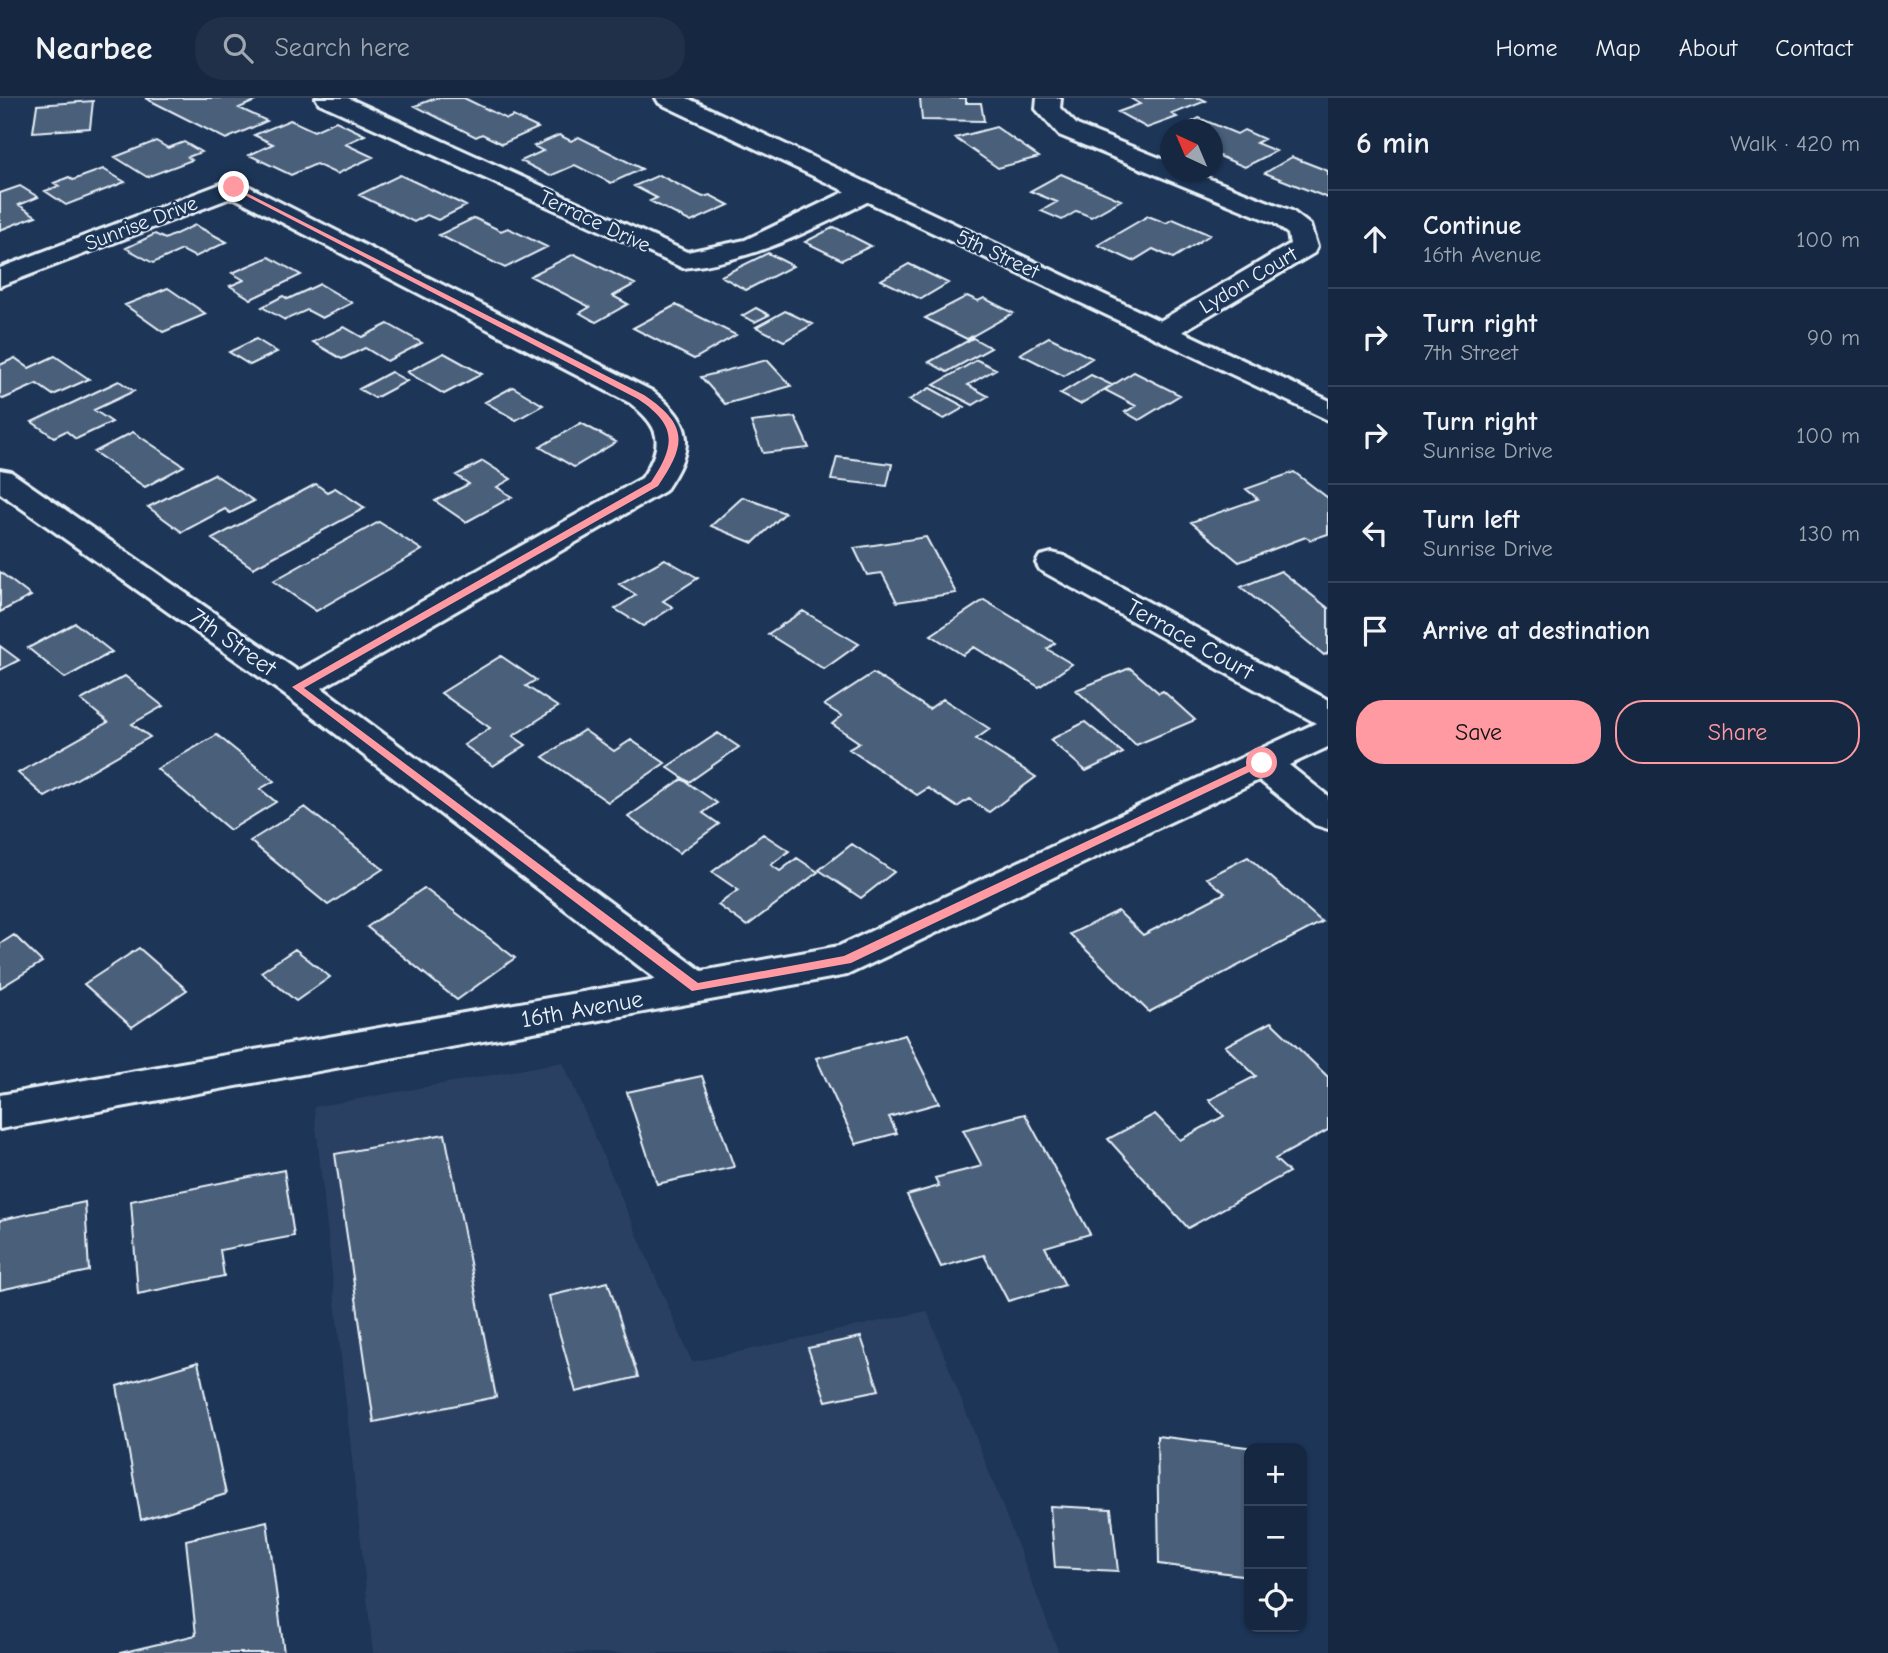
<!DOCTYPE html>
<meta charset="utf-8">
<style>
body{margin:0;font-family:"Comic Neue",sans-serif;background:#1f3048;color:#f1f3f6}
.controls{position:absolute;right:21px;bottom:21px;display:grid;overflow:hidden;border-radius:14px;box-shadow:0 2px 5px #0004}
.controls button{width:63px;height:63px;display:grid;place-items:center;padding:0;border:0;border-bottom:2px solid #35445a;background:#162841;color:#f1f3f6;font:35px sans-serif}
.compass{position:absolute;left:1160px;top:21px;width:63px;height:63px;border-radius:50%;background:#162841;box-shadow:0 2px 5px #0004;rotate:316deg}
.stop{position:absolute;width:21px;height:21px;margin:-16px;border:5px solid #ff9aa2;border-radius:50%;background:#fff}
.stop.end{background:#ff9aa2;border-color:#fff;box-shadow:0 2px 7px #0008}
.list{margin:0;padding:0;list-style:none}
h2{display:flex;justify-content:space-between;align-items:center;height:91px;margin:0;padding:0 28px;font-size:30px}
h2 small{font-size:23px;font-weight:400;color:#9ea6b1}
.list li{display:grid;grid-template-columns:46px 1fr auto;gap:21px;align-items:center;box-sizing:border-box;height:98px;padding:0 28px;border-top:2px solid #35445a}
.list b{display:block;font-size:26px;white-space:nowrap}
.list p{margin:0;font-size:23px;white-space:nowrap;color:#9ea6b1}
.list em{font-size:23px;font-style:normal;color:#9ea6b1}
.actions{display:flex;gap:14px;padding:21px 28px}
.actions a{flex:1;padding:16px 0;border:2px solid #ff9aa2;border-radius:28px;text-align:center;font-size:24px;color:#ff9aa2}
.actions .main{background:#ff9aa2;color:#111}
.icon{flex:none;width:38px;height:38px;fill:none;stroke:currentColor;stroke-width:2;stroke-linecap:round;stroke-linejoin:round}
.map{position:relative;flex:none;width:1328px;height:1555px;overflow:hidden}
header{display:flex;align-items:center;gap:42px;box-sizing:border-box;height:98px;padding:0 35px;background:#162841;border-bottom:2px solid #35445a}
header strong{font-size:33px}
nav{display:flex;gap:38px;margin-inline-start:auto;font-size:24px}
.search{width:490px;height:63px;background:#1f3048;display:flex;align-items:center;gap:18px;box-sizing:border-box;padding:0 24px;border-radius:28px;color:#9ea6b1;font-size:26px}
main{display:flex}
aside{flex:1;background:#162841}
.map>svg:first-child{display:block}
</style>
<header>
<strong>Nearbee</strong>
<div class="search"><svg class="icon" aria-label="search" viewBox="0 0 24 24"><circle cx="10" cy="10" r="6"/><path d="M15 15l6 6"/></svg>Search here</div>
<nav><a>Home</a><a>Map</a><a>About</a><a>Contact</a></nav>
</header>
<main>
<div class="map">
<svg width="1328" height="1555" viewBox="0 0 1328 1555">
<rect width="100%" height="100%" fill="#1d3557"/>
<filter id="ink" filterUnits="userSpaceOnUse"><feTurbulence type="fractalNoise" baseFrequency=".0143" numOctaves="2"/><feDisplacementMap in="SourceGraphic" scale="14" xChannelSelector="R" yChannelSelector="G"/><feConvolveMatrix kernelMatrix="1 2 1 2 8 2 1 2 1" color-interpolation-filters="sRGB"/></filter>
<g filter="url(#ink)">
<path fill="#2a4162" d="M 563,964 L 692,1264 L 927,1213 L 1059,1555 L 373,1555 L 314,1009 Z"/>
<path fill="#495e7a" stroke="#e8f1f8" stroke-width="2" d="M 145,0 L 262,0 L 239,10 L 267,23 L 226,41 Z
M 436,0 L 464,0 L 507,21 L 513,18 L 538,30 L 502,46 L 482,36 L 476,39 L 415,8 Z
M 920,0 L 966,0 L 966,5 L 981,5 L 984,23 L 922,22 Z
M 1130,0 L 1200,0 L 1206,3 L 1172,16 L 1177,19 L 1147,30 L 1118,14 L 1140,6 Z
M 93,3 L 90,30 L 33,34 L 37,7 Z
M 1199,20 L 1237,36 L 1244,32 L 1264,41 L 1256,45 L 1276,53 L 1245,69 L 1212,55 L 1212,32 L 1178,32 Z
M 290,22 L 314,33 L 336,23 L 365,37 L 345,46 L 373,59 L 337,76 L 316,66 L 291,77 L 249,57 L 273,46 L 254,37 Z
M 996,29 L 1039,59 L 998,70 L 955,40 Z
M 559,37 L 571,43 L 579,39 L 642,71 L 611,85 L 575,67 L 550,78 L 521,63 L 543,53 L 534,48 Z
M 156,43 L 168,50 L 184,44 L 201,54 L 188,59 L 192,62 L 147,79 L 115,59 Z
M 1292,59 L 1328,73 L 1328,100 L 1265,75 Z
M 103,71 L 125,84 L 66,107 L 45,93 L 59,88 L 54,85 L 69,79 L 73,82 Z
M 1061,76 L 1121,102 L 1091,119 L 1077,113 L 1062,122 L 1041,113 L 1057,104 L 1030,93 Z
M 400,77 L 460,105 L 466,108 L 438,122 L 427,117 L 414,124 L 359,97 Z
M 659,77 L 703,99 L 710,97 L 729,107 L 691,124 L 650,103 L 657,100 L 634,88 Z
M 20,88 L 38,99 L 19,107 L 36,118 L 0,132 L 0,95 Z
M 1148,118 L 1166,125 L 1173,121 L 1210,137 L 1173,160 L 1153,151 L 1133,163 L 1098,147 Z
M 474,120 L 501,133 L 508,130 L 547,149 L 505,170 L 439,137 Z
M 195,127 L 227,144 L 195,159 L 182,152 L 153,165 L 126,150 L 155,136 L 165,141 Z
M 834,129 L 871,148 L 842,162 L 805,144 Z
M 768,155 L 793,168 L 746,192 L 721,178 Z
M 574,156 L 635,186 L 613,198 L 628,206 L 596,224 L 580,215 L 590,209 L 530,178 Z
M 269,159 L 301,177 L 251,201 L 230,188 L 244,182 L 232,175 Z
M 909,166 L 948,185 L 921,201 L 881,182 Z
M 320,186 L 352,205 L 322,220 L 307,212 L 285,222 L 262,209 L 283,198 L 288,201 Z
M 168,190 L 206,216 L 163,234 L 125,207 Z
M 967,198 L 978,203 L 984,200 L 1013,215 L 967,241 L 925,220 Z
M 676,207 L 736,237 L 694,261 L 633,230 Z
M 756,210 L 769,217 L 755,224 L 742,218 Z
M 785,213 L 813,226 L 784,243 L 756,229 Z
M 388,226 L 422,245 L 387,263 L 365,250 L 342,261 L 313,244 L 344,229 L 362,239 Z
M 1049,239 L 1092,260 L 1064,278 L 1020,256 Z
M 973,240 L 991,250 L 947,274 L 929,264 Z
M 256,241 L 277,254 L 250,267 L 229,254 Z
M 444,255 L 482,276 L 444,296 L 407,274 Z
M 55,258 L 89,281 L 53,297 L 37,286 L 3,301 L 0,299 L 0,267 L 15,260 L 29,270 Z
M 767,262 L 791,288 L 725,306 L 701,279 Z
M 977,262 L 996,271 L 968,287 L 988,298 L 973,307 L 934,287 Z
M 391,274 L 407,283 L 375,300 L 359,291 Z
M 1134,274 L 1180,297 L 1139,322 L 1125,314 L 1136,308 L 1105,292 Z
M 1091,277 L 1112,287 L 1080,306 L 1060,296 Z
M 119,283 L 134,293 L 94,312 L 112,324 L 76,341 L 66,333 L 54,339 L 32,324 Z
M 513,289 L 543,307 L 516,322 L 485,304 Z
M 930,290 L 965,309 L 944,321 L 909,302 Z
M 795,319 L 809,350 L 763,355 L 751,324 Z
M 581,325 L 616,344 L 574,369 L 540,349 Z
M 133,334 L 184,368 L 145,389 L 94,354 Z
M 837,359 L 892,366 L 887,388 L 831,382 Z
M 483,363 L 511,381 L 497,389 L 512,399 L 466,424 L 435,403 L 469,386 L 456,377 Z
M 1294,374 L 1328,400 L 1328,436 L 1310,442 L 1306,439 L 1239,464 L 1191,424 L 1258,401 L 1246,391 Z
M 214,376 L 254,403 L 230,415 L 225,411 L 182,434 L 148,409 Z
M 316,386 L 327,394 L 335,390 L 365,410 L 253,470 L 212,441 Z
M 743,399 L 785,415 L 753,445 L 711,428 Z
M 379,424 L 422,452 L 316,513 L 273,483 Z
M 926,439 L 956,495 L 897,504 L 882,475 L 867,477 L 854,450 Z
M 665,461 L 698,480 L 663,503 L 673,509 L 643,528 L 615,511 L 636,497 L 619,486 Z
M 1281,473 L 1328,510 L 1328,555 L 1324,557 L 1241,489 Z
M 0,474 L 31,498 L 0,514 Z
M 984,502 L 1055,545 L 1047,551 L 1072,566 L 1039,589 L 974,549 L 963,557 L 931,537 Z
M 803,513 L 859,546 L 824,571 L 768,536 Z
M 75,525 L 112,554 L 65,580 L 28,550 Z
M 0,548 L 19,562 L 0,572 Z
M 501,558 L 536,582 L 526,588 L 558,609 L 513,638 L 526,647 L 493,668 L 464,647 L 490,630 L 441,595 Z
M 1130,570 L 1159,595 L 1163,593 L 1195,622 L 1136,647 L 1076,592 Z
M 873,575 L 929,611 L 943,601 L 990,631 L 976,641 L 1036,679 L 989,714 L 969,701 L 957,709 L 928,690 L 917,697 L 849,651 L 860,645 L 832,626 L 842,618 L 824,607 Z
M 125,578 L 163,608 L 132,626 L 150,639 L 45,699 L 18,675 L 108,624 L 81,602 Z
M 1085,624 L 1123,655 L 1086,673 L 1050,642 Z
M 584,632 L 614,653 L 631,642 L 665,665 L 608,704 L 543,659 Z
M 718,635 L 739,649 L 689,684 L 667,669 Z
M 217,637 L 274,683 L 260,691 L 276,704 L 230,732 L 157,671 Z
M 682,681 L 717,705 L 703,715 L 719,726 L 679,755 L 628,719 Z
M 305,709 L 383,771 L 328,807 L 250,743 Z
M 763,736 L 789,753 L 771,767 L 780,773 L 797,760 L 818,774 L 747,828 L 718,807 L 738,792 L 712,774 Z
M 852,746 L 894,774 L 861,800 L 819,772 Z
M 1248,759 L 1322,824 L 1149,914 L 1070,836 L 1118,813 L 1143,837 L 1225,795 L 1207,780 Z
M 424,790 L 515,860 L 457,902 L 367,829 Z
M 14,837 L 42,864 L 0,890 L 0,846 Z
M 139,850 L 187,892 L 132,929 L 84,886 Z
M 295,851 L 330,879 L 296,903 L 261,874 Z
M 1271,924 L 1328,979 L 1328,1032 L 1275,1061 L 1289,1074 L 1188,1130 L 1108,1041 L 1155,1016 L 1180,1042 L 1224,1018 L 1209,1002 L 1256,978 L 1225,948 Z
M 905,937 L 939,1005 L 889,1019 L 897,1035 L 856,1046 L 816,960 Z
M 702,978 L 734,1069 L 657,1086 L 627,994 Z
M 1025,1016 L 1090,1136 L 1045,1149 L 1065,1187 L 1008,1203 L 984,1157 L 941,1169 L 907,1097 L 939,1088 L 935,1080 L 982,1068 L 963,1032 Z
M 445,1036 L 496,1299 L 374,1324 L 335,1056 Z
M 284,1072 L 294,1138 L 220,1152 L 224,1178 L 138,1196 L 131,1103 Z
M 85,1104 L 89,1173 L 0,1192 L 0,1122 Z
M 608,1184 L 638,1279 L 576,1294 L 549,1198 Z
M 861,1239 L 879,1292 L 826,1303 L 808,1250 Z
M 198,1264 L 226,1396 L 141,1422 L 117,1288 Z
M 1157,1338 L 1255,1350 L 1249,1350 L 1249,1478 L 1159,1466 Z
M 1050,1408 L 1111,1411 L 1118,1473 L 1055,1470 Z
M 267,1423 L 284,1555 L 120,1555 L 196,1537 L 186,1442 Z"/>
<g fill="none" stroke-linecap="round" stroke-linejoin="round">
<g stroke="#e8f1f8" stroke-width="6">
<path id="minor" d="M 316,0 L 348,0 L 687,154 L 745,142 L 857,88 L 875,88 L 879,94 L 875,100 C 813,131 754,163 683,170 L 319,5 Z
M 1037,0 L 1061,0 L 1060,10 L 1077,27 L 1170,64 L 1170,74 L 1192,74 L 1292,113 L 1310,127 L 1317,149 L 1314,155 L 1173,239 L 1163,242 L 1153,239 L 1149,233 L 1153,227 L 1290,146 L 1288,136 L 1274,125 L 1059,37 L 1036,11 Z
M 234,81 L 652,293 C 695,326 695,349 665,393 L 322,590 L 702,873 L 839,848 L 1316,625 L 1040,472 L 1036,465 L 1040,458 L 1052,455 L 1064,458 L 1328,602 L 1328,649 L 1289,667 L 1328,698 L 1328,731 L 1315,727 L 1259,682 L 847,877 L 0,1031 L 0,997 L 656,881 L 285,597 L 0,395 L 0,372 L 11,374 L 298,573 L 642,380 C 664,346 662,330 630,305 L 233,99 L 0,188 L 0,170 Z"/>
</g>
<g stroke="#e8f1f8" stroke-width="6">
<path id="major" d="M 656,0 L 687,0 L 1328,302 L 1328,322 L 659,5 Z"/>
</g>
<use href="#minor" fill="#1d3557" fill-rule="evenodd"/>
<use href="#major" fill="#1d3557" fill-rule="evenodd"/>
</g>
</g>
<path fill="#ff9aa2" d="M 231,87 L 644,297 C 689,327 686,347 658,388 L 304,590 L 698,885 L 844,858 L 1259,662 L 1268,665 L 851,865 L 692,893 L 292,589 L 651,384 C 676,347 677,327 638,301 L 231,90 Z"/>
<g text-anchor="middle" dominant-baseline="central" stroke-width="5" stroke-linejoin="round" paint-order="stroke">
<g font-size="21" fill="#e8f1f8" stroke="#1d3557">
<text transform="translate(595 123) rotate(25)">Terrace Drive</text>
<text transform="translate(141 125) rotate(-21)">Sunrise Drive</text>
<text transform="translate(998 156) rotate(25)">5th Street</text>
<text transform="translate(1248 182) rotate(-31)">Lydon Court</text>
</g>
<g font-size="24" fill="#e8f1f8" stroke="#1d3557">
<text transform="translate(1190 541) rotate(29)">Terrace Court</text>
<text transform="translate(233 544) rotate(35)">7th Street</text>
<text transform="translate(582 911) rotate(-10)">16th Avenue</text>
</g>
</g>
</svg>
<div class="controls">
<button>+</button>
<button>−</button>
<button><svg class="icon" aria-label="locate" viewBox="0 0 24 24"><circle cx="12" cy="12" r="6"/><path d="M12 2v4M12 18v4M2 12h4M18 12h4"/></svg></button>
</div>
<svg class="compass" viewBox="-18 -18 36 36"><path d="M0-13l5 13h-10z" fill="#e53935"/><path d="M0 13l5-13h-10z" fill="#9ea6b1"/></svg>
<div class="stop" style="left:1262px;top:665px"></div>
<div class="stop end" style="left:234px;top:89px"></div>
</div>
<aside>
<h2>6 min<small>Walk · 420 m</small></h2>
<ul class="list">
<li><svg class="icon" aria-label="ahead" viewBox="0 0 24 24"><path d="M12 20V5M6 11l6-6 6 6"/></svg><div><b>Continue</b><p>16th Avenue</p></div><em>100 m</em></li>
<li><svg class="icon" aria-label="right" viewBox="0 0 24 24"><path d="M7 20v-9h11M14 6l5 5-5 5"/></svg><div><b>Turn right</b><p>7th Street</p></div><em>90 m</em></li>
<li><svg class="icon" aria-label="right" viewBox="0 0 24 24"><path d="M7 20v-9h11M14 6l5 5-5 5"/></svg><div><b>Turn right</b><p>Sunrise Drive</p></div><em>100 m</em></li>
<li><svg class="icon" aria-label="left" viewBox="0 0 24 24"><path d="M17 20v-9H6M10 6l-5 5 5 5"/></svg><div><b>Turn left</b><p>Sunrise Drive</p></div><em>130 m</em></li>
<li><svg class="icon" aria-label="arrive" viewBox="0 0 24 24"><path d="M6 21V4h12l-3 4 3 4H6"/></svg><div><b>Arrive at destination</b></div></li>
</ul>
<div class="actions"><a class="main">Save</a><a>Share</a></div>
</aside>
</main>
